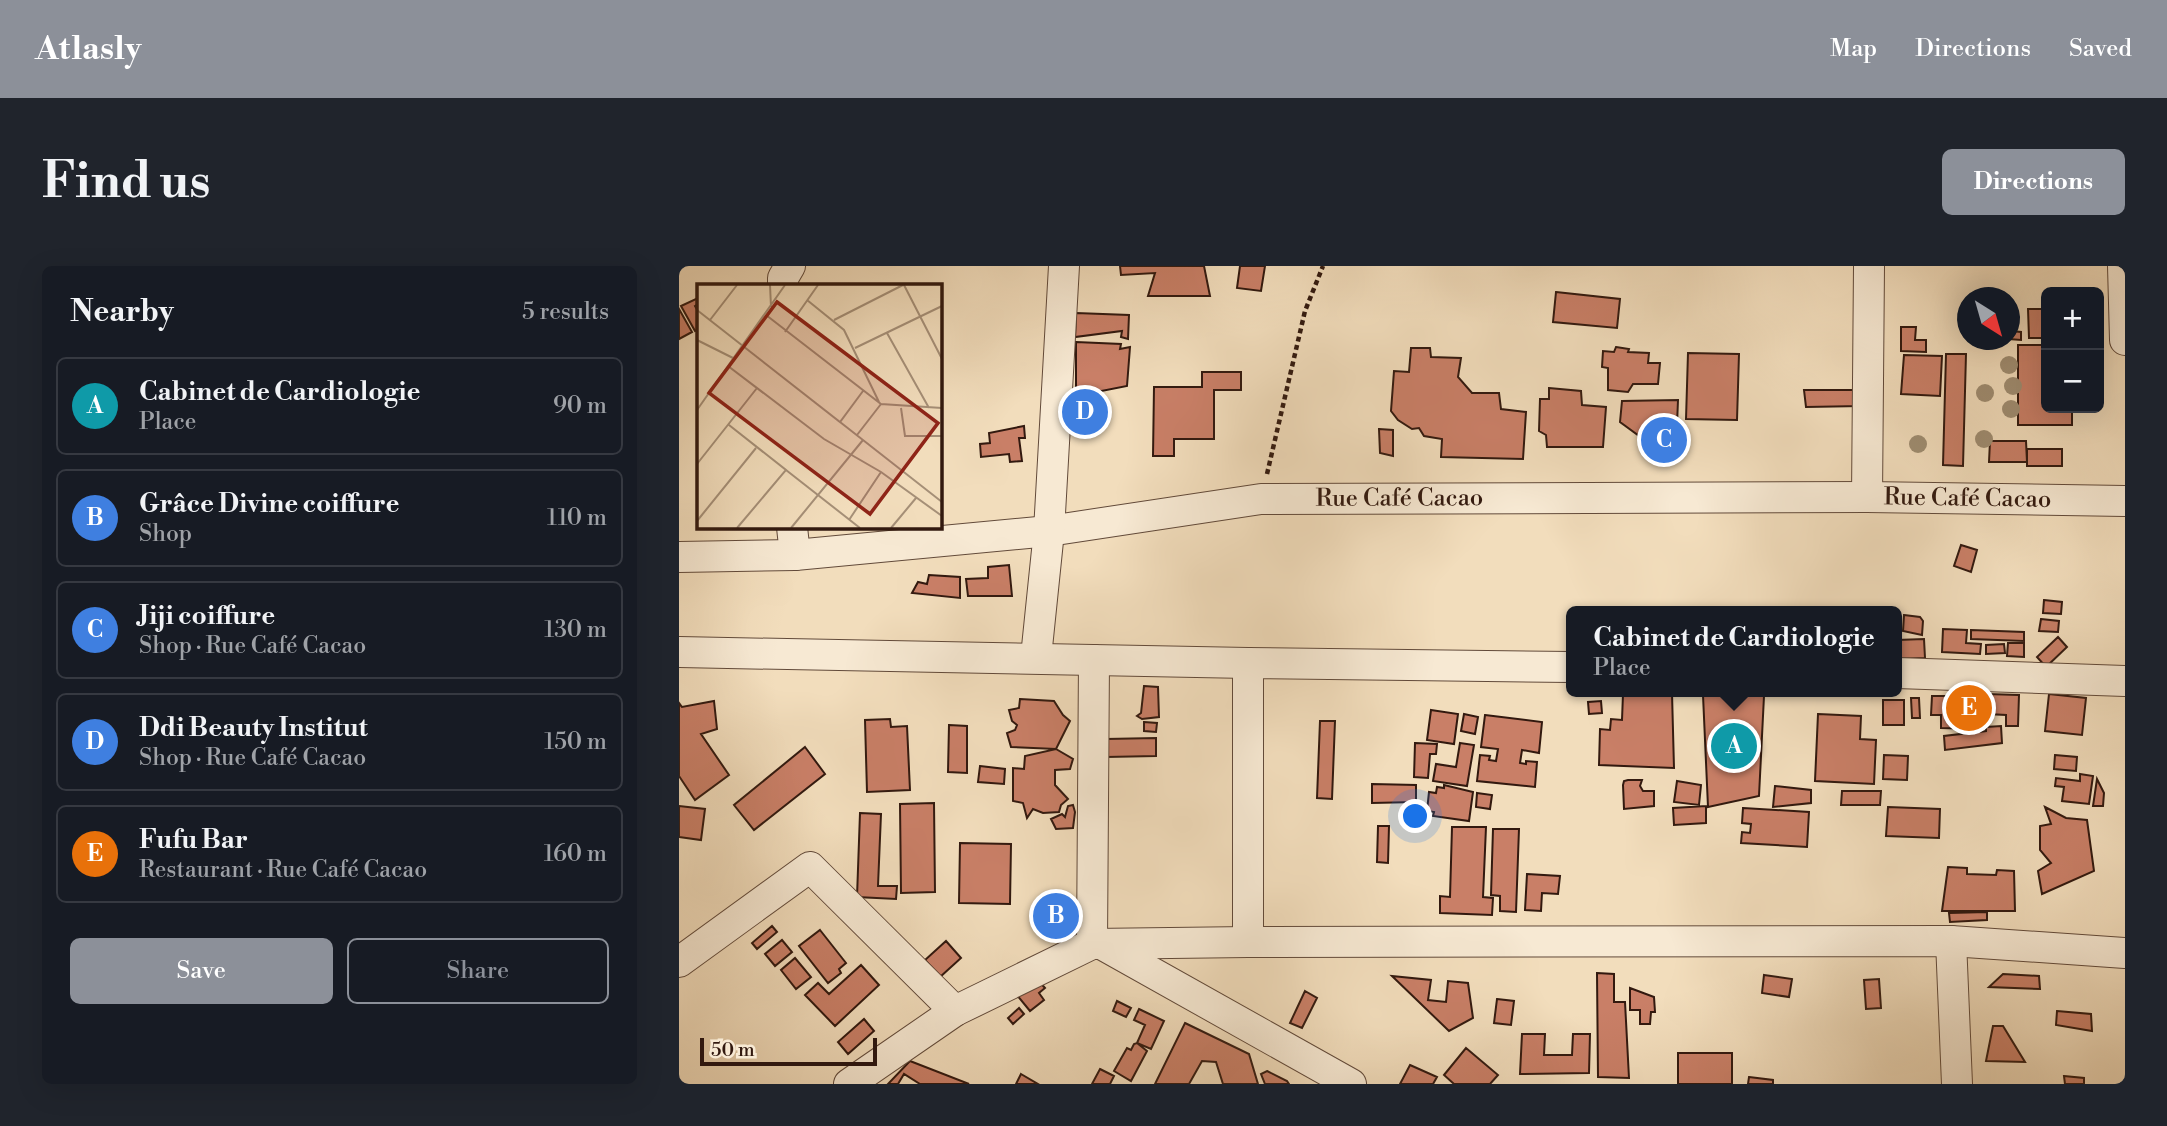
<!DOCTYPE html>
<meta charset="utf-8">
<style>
body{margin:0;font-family:"Libre Bodoni",serif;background:#20242c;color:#f1f3f6}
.controls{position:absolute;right:21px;top:21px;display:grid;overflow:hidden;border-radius:10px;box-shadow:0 7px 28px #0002}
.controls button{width:63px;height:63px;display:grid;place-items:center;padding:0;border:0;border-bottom:2px solid #363941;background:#171b24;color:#f1f3f6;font:35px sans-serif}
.compass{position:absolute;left:1278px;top:21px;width:63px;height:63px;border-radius:50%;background:#171b24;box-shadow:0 7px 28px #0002;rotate:143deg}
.scale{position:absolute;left:21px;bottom:18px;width:177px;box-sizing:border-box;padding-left:7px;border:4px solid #32190f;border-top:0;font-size:19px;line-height:24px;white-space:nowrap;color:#32190f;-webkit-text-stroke:5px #f7e9d3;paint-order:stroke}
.you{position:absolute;left:737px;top:551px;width:24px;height:24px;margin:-18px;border:5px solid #fff;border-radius:50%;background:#1a73e8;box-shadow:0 0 0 10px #1a73e833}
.badge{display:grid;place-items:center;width:46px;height:46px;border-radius:50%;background:#8c9099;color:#fff;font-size:23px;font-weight:700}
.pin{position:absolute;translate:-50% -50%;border:4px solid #fff;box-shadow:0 2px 7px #0006}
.popup{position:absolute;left:887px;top:340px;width:336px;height:91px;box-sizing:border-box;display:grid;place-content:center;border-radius:10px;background:#171b24;filter:drop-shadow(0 2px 5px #0005);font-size:23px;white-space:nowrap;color:#9ea1a6}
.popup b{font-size:26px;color:#f1f3f6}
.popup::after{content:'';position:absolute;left:50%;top:100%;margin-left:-14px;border:14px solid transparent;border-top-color:#171b24}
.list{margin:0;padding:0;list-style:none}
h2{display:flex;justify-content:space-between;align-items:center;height:91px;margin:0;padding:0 28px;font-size:30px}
h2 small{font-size:23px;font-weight:400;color:#9ea1a6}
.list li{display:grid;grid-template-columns:46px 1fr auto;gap:21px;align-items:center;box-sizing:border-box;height:98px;margin:0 14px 14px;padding:0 14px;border:2px solid #363941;border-radius:10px}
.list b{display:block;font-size:26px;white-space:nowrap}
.list p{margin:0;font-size:23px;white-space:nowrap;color:#9ea1a6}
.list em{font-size:23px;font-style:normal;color:#9ea1a6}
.actions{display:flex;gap:14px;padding:21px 28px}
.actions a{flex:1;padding:16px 0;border:2px solid #8c9099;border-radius:10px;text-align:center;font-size:24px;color:#8c9099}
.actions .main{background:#8c9099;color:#fff}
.map{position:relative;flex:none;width:1446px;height:818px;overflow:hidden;border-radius:10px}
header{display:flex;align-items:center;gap:42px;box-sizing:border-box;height:98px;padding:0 35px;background:#8c9099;color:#fff}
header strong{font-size:33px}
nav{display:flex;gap:38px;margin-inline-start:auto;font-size:24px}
.intro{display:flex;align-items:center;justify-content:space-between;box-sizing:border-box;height:168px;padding:0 42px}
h1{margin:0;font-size:49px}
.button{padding:18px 32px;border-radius:10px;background:#8c9099;color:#fff;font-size:24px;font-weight:700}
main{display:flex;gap:42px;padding:0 42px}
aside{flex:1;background:#171b24;border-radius:10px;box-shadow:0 7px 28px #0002}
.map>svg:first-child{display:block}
</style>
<header>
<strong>Atlasly</strong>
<nav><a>Map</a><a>Directions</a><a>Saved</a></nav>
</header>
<div class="intro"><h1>Find us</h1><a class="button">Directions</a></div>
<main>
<aside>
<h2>Nearby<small>5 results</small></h2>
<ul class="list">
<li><span class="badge" style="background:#0f9aa8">A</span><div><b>Cabinet de Cardiologie</b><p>Place</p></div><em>90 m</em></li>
<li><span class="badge" style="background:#3f7fe0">B</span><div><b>Grâce Divine coiffure</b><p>Shop</p></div><em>110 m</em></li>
<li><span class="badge" style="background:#3f7fe0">C</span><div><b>Jiji coiffure</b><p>Shop · Rue Café Cacao</p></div><em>130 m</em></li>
<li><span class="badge" style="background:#3f7fe0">D</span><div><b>Ddi Beauty Institut</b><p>Shop · Rue Café Cacao</p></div><em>150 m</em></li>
<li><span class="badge" style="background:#e8710a">E</span><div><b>Fufu Bar</b><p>Restaurant · Rue Café Cacao</p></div><em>160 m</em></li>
</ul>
<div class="actions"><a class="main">Save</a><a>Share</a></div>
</aside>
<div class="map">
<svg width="1446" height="818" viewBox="0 0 1446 818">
<rect width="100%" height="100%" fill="#f2ddbc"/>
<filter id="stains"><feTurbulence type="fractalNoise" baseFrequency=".00286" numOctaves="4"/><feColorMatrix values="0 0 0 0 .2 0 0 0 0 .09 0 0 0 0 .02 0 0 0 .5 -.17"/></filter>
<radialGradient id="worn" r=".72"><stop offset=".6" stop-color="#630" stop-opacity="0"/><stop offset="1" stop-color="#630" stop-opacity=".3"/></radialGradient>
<path fill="#c97f67" stroke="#32190f" stroke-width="2" d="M 441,0 L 525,0 L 531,30 L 469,30 L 476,7 L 442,9 Z
M 561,0 L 586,0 L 582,25 L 558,22 Z
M 877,26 L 941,33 L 938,62 L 874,56 Z
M 19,32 L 19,38 L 16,40 L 19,45 L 19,64 L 16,65 L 2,40 Z
M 0,43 L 13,66 L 0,73 Z
M 1349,43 L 1367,43 L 1367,72 L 1350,72 Z
M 397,47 L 450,49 L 449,73 L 442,71 L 443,65 L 396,71 Z
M 1330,47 L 1334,47 L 1333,65 L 1342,66 L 1342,74 L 1330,73 Z
M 1222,61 L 1237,61 L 1236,74 L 1247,74 L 1247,86 L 1222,85 Z
M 397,76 L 442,78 L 441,83 L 451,81 L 448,120 L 397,130 Z
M 1339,79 L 1367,79 L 1367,142 L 1393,142 L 1393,159 L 1339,159 Z
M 937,81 L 950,83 L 949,86 L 970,87 L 969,97 L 981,97 L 979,118 L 954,118 L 949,126 L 929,124 L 929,102 L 923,101 L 924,85 L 935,86 Z
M 732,82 L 751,82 L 752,91 L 782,92 L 779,111 L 793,127 L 820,127 L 822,143 L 847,146 L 844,193 L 762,191 L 763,173 L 745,170 L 740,162 L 733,163 L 719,154 L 712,145 L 715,105 L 730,106 Z
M 1009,87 L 1060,88 L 1058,154 L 1007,153 Z
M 1267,88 L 1287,88 L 1284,200 L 1264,199 Z
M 1225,89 L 1263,90 L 1261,130 L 1222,128 Z
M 523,106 L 562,106 L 562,124 L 535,124 L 535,173 L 495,173 L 495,190 L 474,190 L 475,121 L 523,121 Z
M 870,122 L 902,125 L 903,139 L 927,141 L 924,181 L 868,181 L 867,169 L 860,165 L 861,133 L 870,133 Z
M 1125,124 L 1184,124 L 1182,140 L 1127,141 Z
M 999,134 L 998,159 L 986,160 L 987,165 L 974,176 L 963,176 L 960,170 L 941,156 L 943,135 Z
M 345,160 L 346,172 L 340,172 L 343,195 L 331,196 L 330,188 L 302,191 L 301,178 L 311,177 L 310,167 Z
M 700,163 L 714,164 L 714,190 L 701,187 Z
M 1311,175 L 1347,175 L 1348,196 L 1310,196 Z
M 1348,183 L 1383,183 L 1383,200 L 1348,200 Z
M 1282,279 L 1298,284 L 1292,306 L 1275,300 Z
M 330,299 L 333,330 L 289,330 L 287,313 L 309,312 L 309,301 Z
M 250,309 L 281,311 L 281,332 L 233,327 L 239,316 L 248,318 Z
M 1365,334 L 1383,336 L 1382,348 L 1364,347 Z
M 1225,349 L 1241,351 L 1244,355 L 1243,369 L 1224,365 Z
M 1362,353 L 1380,355 L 1379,366 L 1360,365 Z
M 1264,363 L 1288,364 L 1287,377 L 1302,378 L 1301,388 L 1263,386 Z
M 1292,364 L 1345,366 L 1345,375 L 1292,373 Z
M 1379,371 L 1388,381 L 1367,401 L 1358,391 Z
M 1245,373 L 1246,392 L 1218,393 L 1218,374 Z
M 1329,377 L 1345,377 L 1345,391 L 1328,390 Z
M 1325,378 L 1326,387 L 1307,388 L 1307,379 Z
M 465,420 L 479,421 L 480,451 L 463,453 L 458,450 L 462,447 Z
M 993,427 L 995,502 L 920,499 L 921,463 L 931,464 L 932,453 L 943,454 L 944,428 Z
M 1308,428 L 1340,429 L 1339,460 L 1327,460 L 1327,449 L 1308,448 Z
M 1370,428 L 1407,432 L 1403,469 L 1366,465 Z
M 1024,429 L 1085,430 L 1080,530 L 1029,541 Z
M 1253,430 L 1300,430 L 1299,463 L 1262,462 L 1262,449 L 1252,449 Z
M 1232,432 L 1240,432 L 1241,452 L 1233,452 Z
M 341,433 L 375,435 L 384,449 L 391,455 L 377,483 L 332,481 L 328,467 L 336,464 L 338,459 L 333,455 L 330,444 L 340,442 Z
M 1204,434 L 1225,434 L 1225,459 L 1204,459 Z
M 35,435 L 38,463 L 22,468 L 50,509 L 16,534 L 0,510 L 0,437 L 3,441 Z
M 922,435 L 923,447 L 910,448 L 909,436 Z
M 752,444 L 779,448 L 775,478 L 748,474 Z
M 785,448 L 799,451 L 796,468 L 782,465 Z
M 1139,448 L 1182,450 L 1181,473 L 1197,474 L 1195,518 L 1136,515 Z
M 806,449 L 863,456 L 860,487 L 843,484 L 841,497 L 847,498 L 847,495 L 858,496 L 856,521 L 798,515 L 801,489 L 811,490 L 810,494 L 817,495 L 819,483 L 802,481 Z
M 211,453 L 212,461 L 228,460 L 231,524 L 188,526 L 186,454 Z
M 641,455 L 656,455 L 653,533 L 638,532 Z
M 465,456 L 478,457 L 477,466 L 465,465 Z
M 270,459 L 288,460 L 288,507 L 269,506 Z
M 1322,460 L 1323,477 L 1266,484 L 1265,470 L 1307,465 L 1307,461 Z
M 477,472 L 477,490 L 427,491 L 427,473 Z
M 736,477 L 758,478 L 757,488 L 751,488 L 749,512 L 735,511 Z
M 781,477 L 795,479 L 788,520 L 754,515 L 757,498 L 777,501 Z
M 126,481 L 146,508 L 75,564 L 55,539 Z
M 377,483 L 394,493 L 391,503 L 376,504 L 376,519 L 389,533 L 382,539 L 380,546 L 364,547 L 354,543 L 348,552 L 344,537 L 334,535 L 334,502 L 345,503 L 346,490 Z
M 1205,489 L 1229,490 L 1228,514 L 1204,513 Z
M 1376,489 L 1398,491 L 1397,505 L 1375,503 Z
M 301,500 L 326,503 L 325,518 L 299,516 Z
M 1401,508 L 1414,510 L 1410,538 L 1383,535 L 1385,521 L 1376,520 L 1377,512 L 1401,515 Z
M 1418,513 L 1425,527 L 1424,540 L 1414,540 Z
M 949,514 L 963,514 L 961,520 L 964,525 L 975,525 L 975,540 L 945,543 L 944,519 L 945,515 Z
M 998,515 L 1022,519 L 1020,539 L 995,536 Z
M 693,518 L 737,519 L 737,536 L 693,537 Z
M 765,519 L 794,526 L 790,555 L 754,550 L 755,546 L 748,545 L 750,526 L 757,527 L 758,521 L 765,522 Z
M 1096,520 L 1132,524 L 1132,537 L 1094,541 Z
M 1163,525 L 1202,525 L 1201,539 L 1162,539 Z
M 798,527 L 813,529 L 811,543 L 797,541 Z
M 255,537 L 256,626 L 222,627 L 221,538 Z
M 394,539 L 396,546 L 394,562 L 377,563 L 372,553 L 383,548 L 386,551 L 389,540 Z
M 0,540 L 26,543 L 22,574 L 0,571 Z
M 1027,540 L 1027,557 L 995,559 L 994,542 Z
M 1209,541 L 1261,543 L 1260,572 L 1207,570 Z
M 1366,541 L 1387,552 L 1408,554 L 1415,605 L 1363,628 L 1359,605 L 1372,597 L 1361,584 L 1361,560 L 1372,558 Z
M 1064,542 L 1130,546 L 1128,581 L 1062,577 L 1063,566 L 1071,567 L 1072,558 L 1063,557 Z
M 181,547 L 202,548 L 199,620 L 218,620 L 217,633 L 178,631 Z
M 699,560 L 710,560 L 709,597 L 698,596 Z
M 773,561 L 807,561 L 804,631 L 814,632 L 813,649 L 761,647 L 761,630 L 771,631 Z
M 814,563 L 840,563 L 837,646 L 821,645 L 821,630 L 812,629 Z
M 281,577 L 332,578 L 331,638 L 280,637 Z
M 1269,601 L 1288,602 L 1288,608 L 1317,609 L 1318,604 L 1335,605 L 1336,645 L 1263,645 Z
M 848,608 L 881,610 L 879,628 L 863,627 L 862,645 L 846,644 Z
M 1308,646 L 1308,654 L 1271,656 L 1270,647 Z
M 93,660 L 98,666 L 78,683 L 73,677 Z
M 141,664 L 167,697 L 160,703 L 162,707 L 149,717 L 120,680 Z
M 103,674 L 113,686 L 96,700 L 86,688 Z
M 267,675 L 282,692 L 261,711 L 246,694 Z
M 116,692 L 132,711 L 117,723 L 102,704 Z
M 182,699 L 200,719 L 156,760 L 126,729 L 139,717 L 150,728 Z
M 918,707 L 935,708 L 935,736 L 946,736 L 950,812 L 919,811 Z
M 1324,708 L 1360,710 L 1361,723 L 1310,721 Z
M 1085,709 L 1113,713 L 1110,731 L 1083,727 Z
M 713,710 L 752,714 L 749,734 L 767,736 L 769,715 L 789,717 L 794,752 L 770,765 Z
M 357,712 L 366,722 L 360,727 L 365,734 L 351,745 L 337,728 Z
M 1200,713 L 1202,742 L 1187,743 L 1185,714 Z
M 951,722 L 975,731 L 976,746 L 972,746 L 971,758 L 961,758 L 961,744 L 951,744 Z
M 626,725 L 638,732 L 623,762 L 611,757 Z
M 818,733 L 835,735 L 832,759 L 815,757 Z
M 438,735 L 452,742 L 447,751 L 434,745 Z
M 340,742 L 345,748 L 334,758 L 329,752 Z
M 460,743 L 485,755 L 472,783 L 458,777 L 466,759 L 455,754 Z
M 1378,745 L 1412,748 L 1413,765 L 1377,759 Z
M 185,753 L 195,765 L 169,788 L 159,776 Z
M 506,757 L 570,788 L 579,818 L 544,818 L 537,796 L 523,795 L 510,818 L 476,818 Z
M 1314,760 L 1324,760 L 1346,796 L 1307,795 Z
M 843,768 L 866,768 L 865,789 L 893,789 L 894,768 L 911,768 L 910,807 L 841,808 Z
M 458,777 L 468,785 L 452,815 L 435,805 L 448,782 L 452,784 L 455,778 Z
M 787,782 L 819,809 L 811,818 L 775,818 L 765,809 Z
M 999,787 L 1053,787 L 1053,818 L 999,818 Z
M 231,795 L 290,818 L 241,818 L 225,808 L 219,818 L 209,818 Z
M 731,799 L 758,811 L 754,818 L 721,818 Z
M 421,803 L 435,810 L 431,818 L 413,818 Z
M 588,805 L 608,815 L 610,818 L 586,818 L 582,808 Z
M 342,808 L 359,818 L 337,818 Z
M 1385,810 L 1405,812 L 1405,818 L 1386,818 Z
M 1070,811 L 1094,814 L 1094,818 L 1069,818 Z"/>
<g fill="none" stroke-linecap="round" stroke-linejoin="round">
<g stroke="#624a3a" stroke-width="32">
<g id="minor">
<path d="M 1444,0 L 1446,74"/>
<path d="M 104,19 L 104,12 L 111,0"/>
<path d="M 1188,231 L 1190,0"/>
<path d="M 113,261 L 116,289"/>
<path id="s1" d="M 0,291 L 116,289 L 370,265 L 582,233 L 1188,231 L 1446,235"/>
<path d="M 0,386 L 569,397"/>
<path d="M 357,391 L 370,265 L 385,0"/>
<path d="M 1218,407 L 1446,415"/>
<path d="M 1272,675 L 1278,818"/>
<path d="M 569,676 L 569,397 L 892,401"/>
<path d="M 413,678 L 415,394"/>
<path d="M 424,679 L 672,818"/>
<path d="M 0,696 L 131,601 L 276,745"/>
<path d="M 170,818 L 276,745 L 413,678 L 569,676 L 1272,675 L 1446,687"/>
</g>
</g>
<path stroke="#32190f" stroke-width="4.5" stroke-dasharray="5 3.5" stroke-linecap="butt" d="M 588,208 L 626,45 L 644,0"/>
<use href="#minor" stroke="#f7e9d3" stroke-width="30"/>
</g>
<g fill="#9f8d72">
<circle cx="1330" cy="99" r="9"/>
<circle cx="1334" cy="120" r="9"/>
<circle cx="1306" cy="127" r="9"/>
<circle cx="1332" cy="143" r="9"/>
<circle cx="1305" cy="173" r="9"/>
<circle cx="1239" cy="178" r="9"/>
</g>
<g text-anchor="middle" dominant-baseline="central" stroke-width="6" stroke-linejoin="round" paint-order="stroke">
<g font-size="24" fill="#32190f" stroke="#f7e9d3">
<text stroke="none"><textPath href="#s1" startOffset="724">Rue Café Cacao</textPath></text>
<text stroke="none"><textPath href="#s1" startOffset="1292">Rue Café Cacao</textPath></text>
</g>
</g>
<g transform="translate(18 18)">
<rect width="245" height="245" fill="#f2ddbc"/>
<path fill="none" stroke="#a58f77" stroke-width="2" d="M 73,1 L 74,23M 207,1 L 245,75M 110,16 L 147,46 L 182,118M 0,26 L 143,138 L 166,107M 69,31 L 184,120 L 245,124M 13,36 L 40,1M 137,36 L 206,1M 88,48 L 121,1M 190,49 L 232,124M 0,56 L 36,74M 158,64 L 245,22M 31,82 L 127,155 L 184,188 L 245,232M 204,124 L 208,152 L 245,152M 0,126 L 88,1M 143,138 L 245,218M 32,141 L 89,186 L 40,244M 160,151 L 184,120M 0,180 L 60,104M 89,186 L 163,244M 152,236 L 184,188M 0,237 L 59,164M 94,244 L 166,156M 194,244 L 219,214"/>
<path fill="#8f2418" fill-opacity="0.15" stroke="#8f2418" stroke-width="3.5" d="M 80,18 L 241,139 L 173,230 L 12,109 Z"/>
<rect width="245" height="245" fill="none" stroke="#32190f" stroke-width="3.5"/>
</g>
<rect width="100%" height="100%" filter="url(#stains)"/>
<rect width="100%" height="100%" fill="url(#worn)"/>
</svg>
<div class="controls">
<button>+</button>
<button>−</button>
</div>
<svg class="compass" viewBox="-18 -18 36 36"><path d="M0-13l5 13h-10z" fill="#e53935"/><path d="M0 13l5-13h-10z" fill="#9ea1a6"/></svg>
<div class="scale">50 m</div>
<div class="you"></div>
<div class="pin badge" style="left:1055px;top:480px;background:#0f9aa8">A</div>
<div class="popup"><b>Cabinet de Cardiologie</b>Place</div>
<div class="pin badge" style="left:377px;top:650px;background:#3f7fe0">B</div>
<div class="pin badge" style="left:985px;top:174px;background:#3f7fe0">C</div>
<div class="pin badge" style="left:406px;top:146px;background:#3f7fe0">D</div>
<div class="pin badge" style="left:1290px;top:442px;background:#e8710a">E</div>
</div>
</main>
